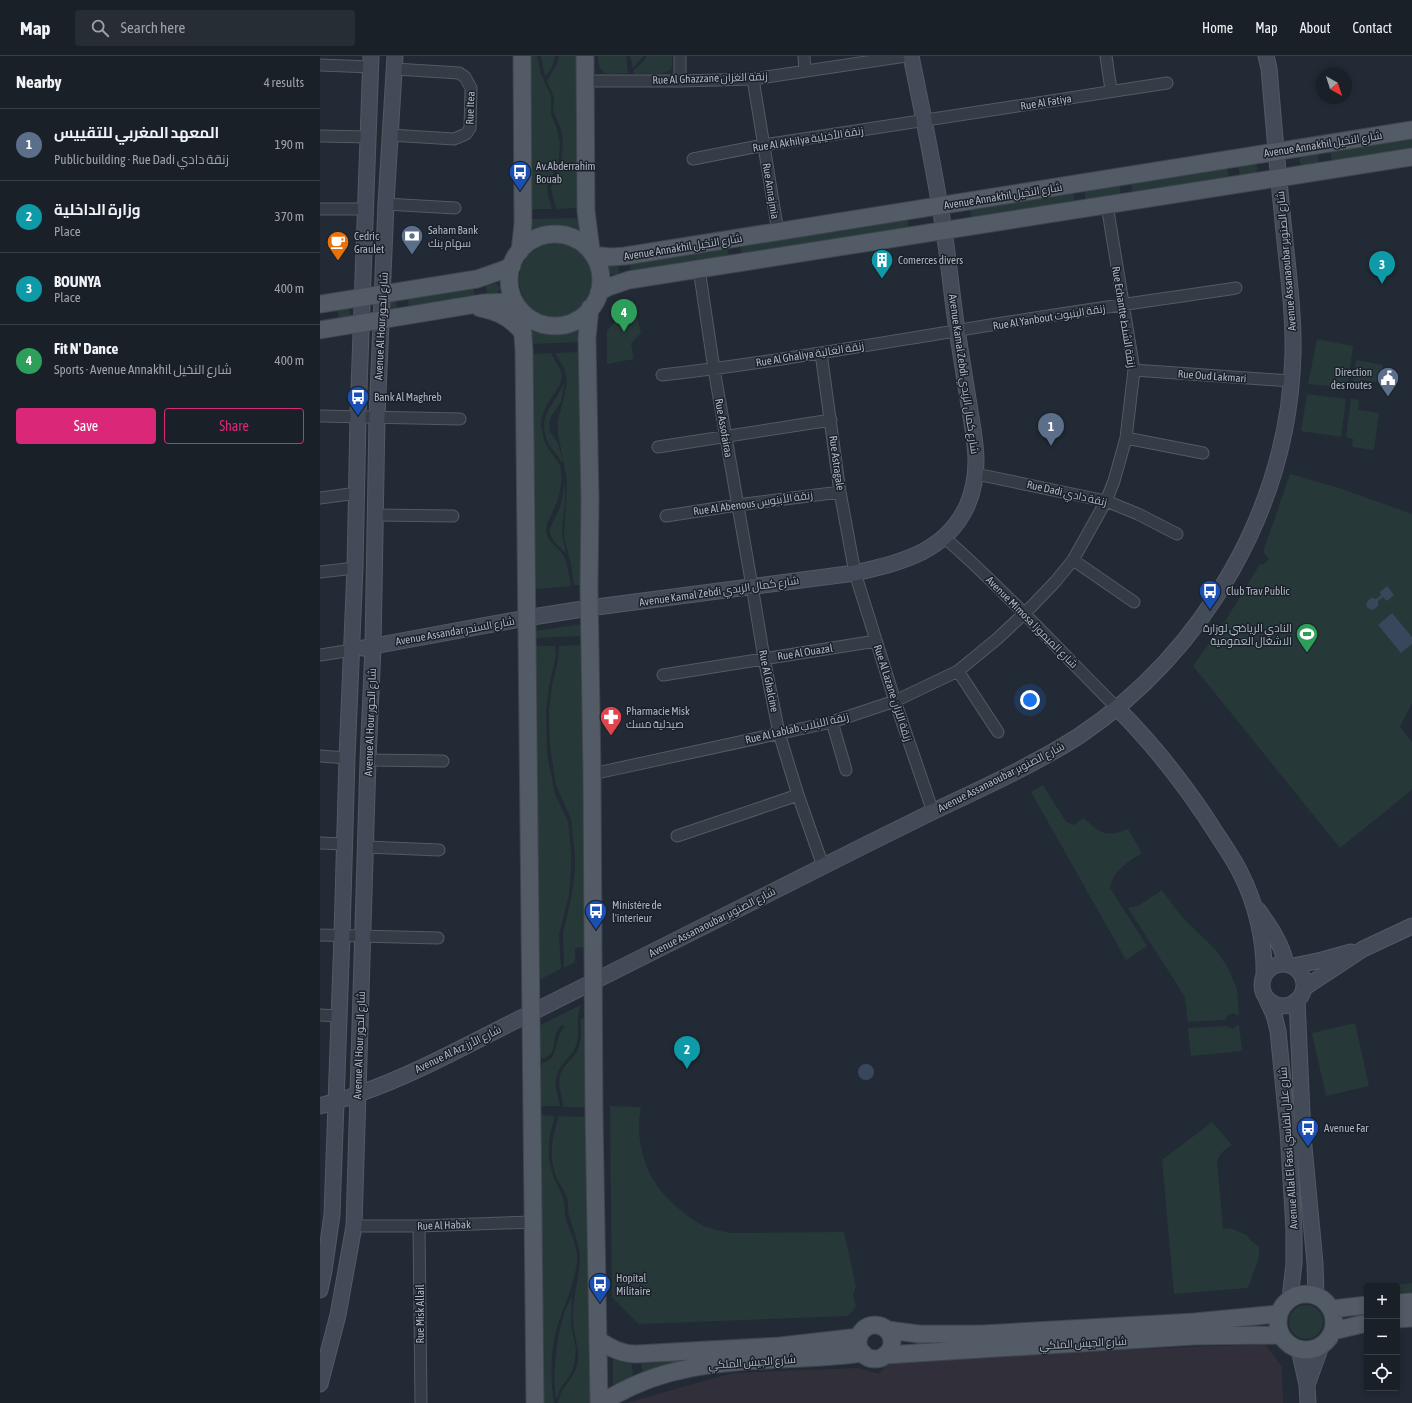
<!DOCTYPE html>
<meta charset="utf-8">
<style>
body{margin:0;font-family:"Asap Condensed",Cairo,sans-serif;background:#272d34;color:#f1f3f6}
.controls{position:absolute;right:12px;bottom:12px;display:grid;overflow:hidden;border-radius:4px;box-shadow:0 2px 6px #0003}
.controls button{width:36px;height:36px;display:grid;place-items:center;padding:0;border:0;border-bottom:1px solid #383e45;background:#1a2028;color:#f1f3f6;font:20px sans-serif}
.compass{position:absolute;left:996px;top:12px;width:36px;height:36px;border-radius:50%;background:#1a2028;box-shadow:0 2px 6px #0003;rotate:141deg}
.you{position:absolute;left:710px;top:644px;width:14px;height:14px;margin:-10px;border:3px solid #fff;border-radius:50%;background:#1a73e8;box-shadow:0 0 0 6px #1a73e833}
.badge{display:grid;place-items:center;width:26px;height:26px;border-radius:50%;background:#db2777;color:#fff;font-size:13px;font-weight:700}
.pin{position:absolute;translate:-50% -33px;filter:drop-shadow(0 1px 2px #0008)}
.pin::after{content:'';position:absolute;top:21px;width:14px;height:12px;background:inherit;clip-path:polygon(0 0,100% 0,50% 100%)}
.list{margin:0;padding:0;list-style:none}
h2{display:flex;justify-content:space-between;align-items:center;height:52px;margin:0;padding:0 16px;font-size:17px}
h2 small{font-size:13px;font-weight:400;color:#9fa3a8}
.list li{display:grid;grid-template-columns:26px 1fr auto;gap:12px;align-items:center;box-sizing:border-box;height:72px;padding:0 16px;border-top:1px solid #383e45}
.list b{display:block;font-size:15px;white-space:nowrap}
.list p{margin:0;font-size:13px;white-space:nowrap;color:#9fa3a8}
.list em{font-size:13px;font-style:normal;color:#9fa3a8}
.actions{display:flex;gap:8px;padding:12px 16px}
.actions a{flex:1;padding:9px 0;border:1px solid #db2777;border-radius:4px;text-align:center;font-size:14px;color:#db2777}
.actions .main{background:#db2777;color:#fff}
.icon{flex:none;width:22px;height:22px;fill:none;stroke:currentColor;stroke-width:2;stroke-linecap:round;stroke-linejoin:round}
.map{position:relative;flex:none;width:1092px;height:1347px;overflow:hidden}
header{display:flex;align-items:center;gap:24px;box-sizing:border-box;height:56px;padding:0 20px;background:#1a2028;border-bottom:1px solid #383e45}
header strong{font-size:19px}
nav{display:flex;gap:22px;margin-inline-start:auto;font-size:14px}
.search{width:280px;height:36px;background:#272d34;display:flex;align-items:center;gap:10px;box-sizing:border-box;padding:0 14px;border-radius:4px;color:#9fa3a8;font-size:15px}
main{display:flex}
aside{flex:1;background:#1a2028}
.map>svg:first-child{display:block}
</style>
<header>
<strong>Map</strong>
<div class="search"><svg class="icon" aria-label="search" viewBox="0 0 24 24"><circle cx="10" cy="10" r="6"/><path d="M15 15l6 6"/></svg>Search here</div>
<nav><a>Home</a><a>Map</a><a>About</a><a>Contact</a></nav>
</header>
<main>
<aside>
<h2>Nearby<small>4 results</small></h2>
<ul class="list">
<li><span class="badge" style="background:#5c6f8a">1</span><div><b>المعهد المغربي للتقييس</b><p>Public building · Rue Dadi زنقة دادي</p></div><em>190 m</em></li>
<li><span class="badge" style="background:#0f9aa8">2</span><div><b>وزارة الداخلية</b><p>Place</p></div><em>370 m</em></li>
<li><span class="badge" style="background:#0f9aa8">3</span><div><b>BOUNYA</b><p>Place</p></div><em>400 m</em></li>
<li><span class="badge" style="background:#2e9e5b">4</span><div><b>Fit N' Dance</b><p>Sports · Avenue Annakhil شارع النخيل</p></div><em>400 m</em></li>
</ul>
<div class="actions"><a class="main">Save</a><a>Share</a></div>
</aside>
<div class="map">
<svg width="1092" height="1347" viewBox="0 0 1092 1347">
<rect width="100%" height="100%" fill="#222a35"/>
<path fill="#31303a" d="M 945,1288 L 962,1311 L 963,1347 L 306,1347 L 412,1317 L 539,1312 L 559,1318 L 572,1303 Z"/>
<path fill="#273838" d="M 209,0 L 217,0 L 221,18 L 231,40 L 231,58 L 237,73 L 240,87 L 239,102 L 237,109 L 227,131 L 228,139 L 232,153 L 211,153 Z
M 221,0 L 235,0 L 232,11 L 225,21 Z
M 239,0 L 257,0 L 259,152 L 236,153 L 231,132 L 241,105 L 243,87 L 241,73 L 233,54 L 234,41 L 227,26 C 230,16 238,11 239,0 Z
M 278,0 L 306,0 L 308,17 C 291,18 278,22 278,0 Z
M 310,0 L 324,0 L 313,12 Z
M 327,0 L 352,0 C 352,4 353,9 351,13 C 347,20 321,17 314,18 L 314,14 L 323,6 Z
M 1092,81 L 1092,94 L 1012,106 L 1010,94 Z
M 998,96 L 999,108 L 981,110 L 979,104 L 982,99 Z
M 934,107 L 938,112 L 936,117 L 920,120 L 918,110 Z
M 907,111 L 909,123 L 813,138 L 811,126 Z
M 800,129 L 801,141 L 766,146 L 764,134 Z
M 753,136 L 755,148 L 652,164 L 650,152 Z
M 587,161 L 589,173 L 422,200 L 420,188 Z
M 258,162 L 259,173 C 242,167 228,167 211,173 L 211,163 Z
M199 224a37 37 0 1 1 74 0a37 37 0 1 1-74 0Z
M 407,190 L 409,202 L 311,218 L 309,205 Z
M 298,207 L 299,219 L 291,218 L 288,215 C 288,209 292,208 298,207 Z
M 175,227 L 180,231 C 179,239 173,238 167,238 L 166,228 Z
M 153,230 L 155,242 L 89,253 L 88,240 Z
M 76,243 L 77,253 L 71,253 L 69,250 L 70,245 Z
M 313,244 L 321,277 L 311,287 L 314,303 L 287,308 L 287,275 Z
M 17,252 L 29,252 L 30,258 L 28,260 L 19,262 Z
M 260,274 L 260,286 L 212,288 L 211,275 C 228,281 243,281 260,274 Z
M 997,283 L 1033,290 L 1027,332 L 988,328 Z
M 260,296 L 262,529 L 254,529 L 251,508 L 244,481 L 247,425 L 238,378 L 238,364 L 245,337 L 247,325 L 244,312 L 235,297 Z
M 231,297 L 241,315 L 242,321 L 240,329 L 226,350 L 222,361 L 221,369 L 224,384 L 228,392 L 240,409 L 242,423 L 238,444 L 227,468 L 226,476 L 230,485 L 241,496 L 246,504 L 251,530 L 215,533 L 212,298 Z
M 1036,304 L 1063,309 L 1061,327 L 1042,324 L 1041,334 L 1032,333 Z
M 245,325 L 241,346 L 232,359 L 229,367 L 230,376 L 238,387 L 242,402 L 242,408 C 239,399 232,395 228,387 C 218,365 229,353 240,335 C 242,332 243,327 245,325 Z
M 987,338 L 1026,343 L 1021,381 L 981,375 Z
M 1031,343 L 1039,344 L 1038,354 L 1059,357 L 1054,394 L 1032,391 L 1033,383 L 1026,381 Z
M 970,418 L 1019,432 L 1092,458 L 1092,647 L 1080,671 L 1092,686 L 1092,734 L 1020,792 L 873,610 L 907,562 L 940,508 L 942,509 L 949,503 L 943,496 Z
M 245,423 L 245,443 L 242,477 L 246,497 C 219,473 232,475 241,448 C 243,440 244,431 245,423 Z
M 262,568 L 262,580 L 215,582 L 215,575 Z
M 263,589 L 265,891 L 255,892 L 255,906 L 244,912 L 243,877 L 251,843 L 255,815 L 255,800 L 251,763 L 236,729 L 230,690 L 229,653 L 232,629 L 238,604 L 239,590 Z
M 215,590 L 235,590 L 236,600 L 229,630 L 226,656 L 227,698 L 235,738 L 248,765 L 251,795 L 251,814 L 249,839 L 239,879 L 241,913 L 219,924 Z
M 723,729 L 746,766 L 754,769 L 764,762 C 778,777 788,782 808,773 L 822,797 C 808,806 793,814 790,832 L 827,890 L 806,904 L 711,736 Z
M 842,834 L 855,852 L 867,866 L 896,894 L 908,912 L 917,933 L 919,960 L 913,957 L 907,960 L 905,964 L 868,966 L 865,941 L 808,852 L 818,850 Z
M 261,949 C 255,963 260,973 257,986 C 254,1001 238,1007 236,1023 C 234,1032 239,1041 240,1050 L 219,1050 L 220,1011 L 222,1010 L 222,1007 C 242,1002 232,982 245,971 L 243,969 C 228,977 242,997 222,1003 L 222,1001 L 219,1001 L 219,970 Z
M 263,962 L 265,963 L 266,1051 L 243,1051 C 243,1040 237,1031 240,1020 C 242,1012 247,1008 252,1002 C 262,991 262,978 260,964 Z
M 1035,967 L 1049,1030 L 1006,1040 L 992,977 Z
M 919,968 L 922,995 L 871,1000 L 868,972 L 906,970 L 913,973 Z
M 290,1050 L 321,1051 C 319,1062 318,1074 320,1085 C 322,1099 327,1115 336,1128 C 345,1142 369,1163 384,1170 C 393,1174 402,1175 411,1177 L 524,1176 L 536,1230 L 533,1239 L 536,1250 L 533,1255 L 527,1260 L 319,1268 L 292,1241 Z
M 220,1059 L 234,1060 C 234,1066 232,1070 231,1075 C 228,1086 228,1097 230,1108 C 232,1120 238,1129 242,1139 C 245,1147 244,1155 246,1163 C 250,1177 258,1189 257,1204 C 255,1228 244,1249 237,1271 C 230,1296 230,1322 234,1347 L 224,1347 Z
M 239,1060 L 266,1061 L 272,1347 L 238,1347 C 240,1332 253,1324 257,1309 C 261,1295 254,1282 253,1267 C 251,1245 260,1223 260,1201 C 259,1187 254,1176 250,1163 C 247,1156 249,1148 247,1142 C 245,1135 240,1129 237,1123 C 228,1100 232,1083 239,1060 Z
M 892,1066 L 912,1089 C 905,1093 900,1097 897,1105 L 903,1172 L 912,1173 L 927,1179 L 929,1183 L 939,1191 C 940,1205 935,1211 931,1223 C 930,1227 930,1229 927,1232 L 854,1238 L 842,1104 Z
M 1092,1227 L 1092,1237 L 1077,1238 L 1077,1230 L 1069,1230 Z
M 252,1241 L 251,1269 L 256,1293 L 255,1304 L 252,1316 L 240,1333 L 236,1344 C 232,1317 237,1263 252,1241 Z
M969 1266a17 17 0 1 1 34 0a17 17 0 1 1-34 0Z
M 293,1303 L 301,1306 L 311,1307 L 313,1315 L 312,1320 L 295,1328 L 293,1328 Z
M 361,1305 L 361,1306 L 323,1316 L 321,1311 L 321,1307 Z"/>
<path fill="#39475d" d="M 1067,530 L 1074,539 L 1067,545 L 1063,541 L 1058,545 L 1058,550 L 1053,554 L 1049,553 L 1046,550 L 1047,546 L 1051,542 L 1056,543 L 1061,539 L 1060,536 Z
M 1072,557 L 1092,581 L 1092,588 L 1081,597 L 1058,569 Z
M538 1016a8 8 0 1 1 16 0a8 8 0 1 1-16 0Z"/>
<g fill="none" stroke-linecap="round" stroke-linejoin="round">
<g stroke="#535a63" stroke-width="13">
<path id="street" d="M 360,0 L 360,25
M 484,0 L 485,15
M 786,0 L 791,34
M 0,9 L 51,11
M 433,23 L 458,176
M 265,25 L 360,25 L 433,23 L 586,0
M 70,79 L 134,83 L 146,78 L 150,72 L 151,32 L 145,21 L 139,17 L 75,13
M 0,80 L 49,81
M 373,103 L 444,89 L 847,27
M 66,148 L 135,152
M 0,153 L 46,153
M 379,213 L 394,313 L 432,530 L 444,602 L 459,677 L 478,739 L 503,810
M 501,297 L 520,436 L 535,517 L 575,645 L 613,756
M 814,314 L 971,325
M 342,319 C 440,308 537,291 635,275 C 728,259 822,246 916,232
M 0,360 L 140,363
M 806,382 L 883,397
M 338,391 L 511,364
M 656,418 L 786,445 L 818,458 L 857,478
M 0,442 L 37,437
M 55,459 L 133,460
M 346,460 L 417,449 L 520,436
M 625,482 C 685,535 740,595 797,652
M 753,504 L 814,546
M 0,516 L 35,512
M 0,599 L 32,594
M 638,615 L 678,676
M 343,619 L 556,585
M 512,666 L 526,714
M 0,700 L 27,702
M 48,704 L 123,705
M 272,718 L 512,666 L 575,645 L 638,615 L 677,583 L 712,550 L 735,526 L 753,504 L 786,445 L 794,425 L 806,382 L 814,314 L 787,149
M 357,780 L 478,739
M 0,787 L 25,788
M 46,791 L 119,794
M 0,879 L 118,882
M 0,959 L 19,960
M 34,1170 L 99,1170 L 213,1166
M 99,1170 L 101,1347"/>
</g>
<g stroke="#535a63" stroke-width="17">
<path id="secondary" d="M 43,592 L 206,562 L 269,552 L 535,517 C 581,506 625,497 647,450 C 662,415 655,385 649,349 C 645,324 641,299 637,274 C 632,241 629,208 624,175 C 615,117 603,58 591,0
M 797,652 C 835,690 869,734 898,780 C 906,792 914,804 920,816 C 936,847 945,885 944,919
M 938,854 C 950,871 962,888 966,908
M942 929a21 21 0 1 1 42 0a21 21 0 1 1-42 0Z
M 973,910 L 1002,904 L 1031,896
M 984,932 L 1043,893 L 1092,870
M 947,944 L 954,959 L 958,975 L 968,1075 L 974,1174 L 974,1208 L 970,1242
M 977,944 L 983,1080 L 995,1207 L 996,1239
M 0,1050 C 13,1046 26,1043 38,1038 C 93,1019 145,990 197,964 C 280,923 363,880 446,839 C 501,811 555,784 610,757 C 660,733 712,710 759,680 C 885,596 969,450 973,298 C 974,250 966,203 962,155 C 957,108 953,60 949,12 L 946,0
M 0,1234 L 4,1215 L 12,1159 L 22,879 L 27,702 L 35,512 L 38,361 L 51,0
M 979,1293 L 987,1329 L 988,1347
M 0,1328 L 18,1259 L 34,1170 L 48,704 L 53,591 L 57,361 L 66,148 L 75,0
M 987,1329 L 1001,1290"/>
</g>
<g stroke="#3f454f" stroke-width="19">
<path id="primary" d="M 265,0 L 266,155 L 271,194
M189 224a46 46 0 1 1 92 0a46 46 0 1 1-92 0Z
M 200,195 L 203,168 L 202,0
M 274,199 L 290,201 L 305,200 L 1092,74
M 279,236 L 288,231 L 309,224 L 1092,101
M 0,248 L 157,223 L 180,215 L 192,210
M 160,252 C 178,255 192,262 203,277
M 270,252 L 267,282 L 270,445 L 269,532 L 272,718 L 274,1056 L 279,1347
M 201,255 L 204,294 L 215,1347
M 0,274 L 163,247 L 185,246 L 196,248
M958 1266a28 28 0 1 1 56 0a28 28 0 1 1-56 0Z
M 1077,1247 L 1092,1246
M 1012,1253 L 1047,1249
M 1077,1263 L 1092,1262
M538 1286a17 17 0 1 1 34 0a17 17 0 1 1-34 0Z
M 568,1274 L 599,1278 L 662,1278 L 874,1266 L 958,1258
M 1013,1275 L 1047,1267
M 278,1284 C 291,1292 301,1298 316,1298 L 460,1290 L 539,1281
M 565,1299 L 874,1280 L 961,1279
M 282,1347 C 361,1294 453,1309 543,1297"/>
</g>
<use href="#street" stroke="#353c46" stroke-width="11"/>
<use href="#secondary" stroke="#444b58" stroke-width="15"/>
<use href="#primary" stroke="#535b66" stroke-width="17"/>
</g>
<defs>
<g id="bus-pin" transform="scale(1.15)"><path d="M0 17L-7.5 6A9.5 9.5 0 1 1 7.5 6Z" fill="#1a4fb4" stroke="#1b212a"/><path d="M-5-6H5V4H4V6H2V4H-2V6H-4V4H-5ZM-3.5-4V0h7V-4ZM-3.5 1.2v1.5H-2V1.2ZM2 1.2v1.5H3.5V1.2Z" fill="#fff"/></g>
<g id="bank-pin" transform="scale(1.15)"><path d="M0 17L-7.5 6A9.5 9.5 0 1 1 7.5 6Z" fill="#5c6f8a" stroke="#1b212a"/><path d="M-6-4H6V4H-6ZM0-2.3a2.3 2.3 0 1 0 0 4.6a2.3 2.3 0 1 0 0-4.6Z" fill="#fff"/></g>
<g id="cafe-pin" transform="scale(1.15)"><path d="M0 17L-7.5 6A9.5 9.5 0 1 1 7.5 6Z" fill="#e8710a" stroke="#1b212a"/><path d="M-5.5-4.5H6V0H3Q3 3.5 0 3.5H-2.5Q-5.5 3.5-5.5 0ZM3-3.2v2h1.7v-2ZM-6 4.5H4V6H-6Z" fill="#fff"/></g>
<g id="building-pin" transform="scale(1.15)"><path d="M0 17L-7.5 6A9.5 9.5 0 1 1 7.5 6Z" fill="#0f9aa8" stroke="#1b212a"/><path d="M-4-6H4V6H1V3H-1V6H-4ZM-2.5-4.3h1.7v1.8h-1.7ZM.8-4.3h1.7v1.8H.8ZM-2.5-1h1.7V.8h-1.7ZM.8-1h1.7V.8H.8Z" fill="#fff"/></g>
<g id="civic-pin" transform="scale(1.15)"><path d="M0 17L-7.5 6A9.5 9.5 0 1 1 7.5 6Z" fill="#5c6f8a" stroke="#1b212a"/><path d="M-.6-6.5H3V-4.5H.6V-3L4-1V1h2V6H-6V1h2V-1L-.6-3ZM-1.2 2.5V6h2.4V2.5Z" fill="#fff"/></g>
<g id="stadium-pin" transform="scale(1.15)"><path d="M0 17L-7.5 6A9.5 9.5 0 1 1 7.5 6Z" fill="#2e9e5b" stroke="#1b212a"/><path d="M0-5a6.5 5 0 1 0 0 10a6.5 5 0 1 0 0-10ZM-3.5-1.8h7v3.6h-7Z" fill="#fff"/></g>
<g id="pharmacy-pin" transform="scale(1.15)"><path d="M0 17L-7.5 6A9.5 9.5 0 1 1 7.5 6Z" fill="#e0444e" stroke="#1b212a"/><path d="M-2-6h4v4h4v4h-4v4h-4v-4h-4v-4h4Z" fill="#fff"/></g>
</defs>
<g fill-rule="evenodd">
<use href="#bus-pin" x="200" y="116"/>
<use href="#bank-pin" x="92" y="180"/>
<use href="#cafe-pin" x="18" y="186"/>
<use href="#building-pin" x="562" y="204"/>
<use href="#civic-pin" x="1068" y="322"/>
<use href="#bus-pin" x="38" y="341"/>
<use href="#bus-pin" x="890" y="535"/>
<use href="#stadium-pin" x="987" y="578"/>
<use href="#pharmacy-pin" x="291" y="661"/>
<use href="#bus-pin" x="276" y="855"/>
<use href="#bus-pin" x="988" y="1072"/>
<use href="#bus-pin" x="280" y="1228"/>
</g>
<g text-anchor="middle" dominant-baseline="central" stroke-width="3" stroke-linejoin="round" paint-order="stroke">
<g font-size="11" fill="#b0b7c2" stroke="#1b212a">
<text transform="translate(390 22) rotate(-2)">Rue Al Ghazzane زنقة الغزان</text>
<text transform="translate(726 46) rotate(-9)">Rue Al Fatiya</text>
<text transform="translate(150 52) rotate(-88)">Rue Itea</text>
<text transform="translate(488 83) rotate(-9)">Rue Al Akhilya زنقة الأخيلية</text>
<text transform="translate(1003 88) rotate(-9)">Avenue Annakhil شارع النخيل</text>
<text transform="translate(451 135) rotate(81)">Rue Annajmia</text>
<text transform="translate(683 140) rotate(-9)">Avenue Annakhil شارع النخيل</text>
<text transform="translate(363 191) rotate(-9)">Avenue Annakhil شارع النخيل</text>
<text transform="translate(966 205) rotate(-95)">Avenue Assanaoubar شارع الصنوبر</text>
<text transform="translate(729 261) rotate(-9)">Rue Al Yanbout زنقة الينبوت</text>
<text transform="translate(804 261) rotate(81)">Rue Echantte زنقة الشنط</text>
<text transform="translate(61 270) rotate(-87)">Avenue Al Hour شارع الحور</text>
<text transform="translate(490 298) rotate(-9)">Rue Al Ghaliya زنقة الغالية</text>
<text transform="translate(644 318) rotate(82)">Avenue Kamal Zebdi شارع كمال الزبدي</text>
<text transform="translate(892 320) rotate(4)">Rue Oud Lakmari</text>
<text transform="translate(404 372) rotate(80)">Rue Assofairaa</text>
<text transform="translate(517 407) rotate(82)">Rue Astragale</text>
<text transform="translate(747 437) rotate(13)">Rue Dadi زنقة دادي</text>
<text transform="translate(433 447) rotate(-8)">Rue Al Abenous زنقة الأبنوس</text>
<text transform="translate(399 535) rotate(-8)">Avenue Kamal Zebdi شارع كمال الزبدي</text>
<text transform="translate(712 566) rotate(45)">Avenue Mimosa شارع الميموزا</text>
<text transform="translate(135 575) rotate(-10)">Avenue Assandar شارع السندر</text>
<text transform="translate(485 596) rotate(-9)">Rue Al Ouazal</text>
<text transform="translate(449 625) rotate(79)">Rue Al Ghalcine</text>
<text transform="translate(573 637) rotate(72)">Rue Al Lazane زنقة اللزان</text>
<text transform="translate(50 666) rotate(-88)">Avenue Al Hour شارع الحور</text>
<text transform="translate(477 672) rotate(-13)">Rue Al Lablab زنقة اللبلاب</text>
<text transform="translate(681 721) rotate(-27)">Avenue Assanaoubar شارع الصنوبر</text>
<text transform="translate(392 866) rotate(-27)">Avenue Assanaoubar شارع الصنوبر</text>
<text transform="translate(39 989) rotate(-88)">Avenue Al Hour شارع الحور</text>
<text transform="translate(138 993) rotate(-26)">Avenue Al Arz شارع الأرز</text>
<text transform="translate(968 1092) rotate(-94)">Avenue Allal El Fassi شارع علال الفاسي</text>
<text transform="translate(124 1169) rotate(-2)">Rue Al Habak</text>
<text transform="translate(100 1258) rotate(-90)">Rue Misk Allail</text>
<text transform="translate(763 1287) rotate(-3)">شارع الجيش الملكي</text>
<text transform="translate(432 1306) rotate(-4)">شارع الجيش الملكي</text>
</g>
<g font-size="11" fill="#b0b7c2" stroke="#1b212a" text-anchor="start">
<text x="216" y="110">Av.Abderrahim<tspan x="216" dy="13">Bouab</tspan></text>
<text x="108" y="174">Saham Bank<tspan x="108" dy="13">سهام بنك</tspan></text>
<text x="34" y="180">Cedric<tspan x="34" dy="13">Graulet</tspan></text>
<text x="578" y="204">Comerces divers</text>
<text x="1052" y="316" text-anchor="end">Direction<tspan x="1052" dy="13">des routes</tspan></text>
<text x="54" y="341">Bank Al Maghreb</text>
<text x="906" y="535">Club Trav Public</text>
<text x="972" y="572" text-anchor="end">النادي الرياضي لوزارة<tspan x="972" dy="13">الاشغال العمومية</tspan></text>
<text x="306" y="655">Pharmacie Misk<tspan x="306" dy="13">صيدلية مسك</tspan></text>
<text x="292" y="849">Ministère de<tspan x="292" dy="13">l'interieur</tspan></text>
<text x="1004" y="1072">Avenue Far</text>
<text x="296" y="1222">Hopital<tspan x="296" dy="13">Militaire</tspan></text>
</g>
</g>
</svg>
<div class="controls">
<button>+</button>
<button>−</button>
<button><svg class="icon" aria-label="locate" viewBox="0 0 24 24"><circle cx="12" cy="12" r="6"/><path d="M12 2v4M12 18v4M2 12h4M18 12h4"/></svg></button>
</div>
<svg class="compass" viewBox="-18 -18 36 36"><path d="M0-13l5 13h-10z" fill="#e53935"/><path d="M0 13l5-13h-10z" fill="#9fa3a8"/></svg>
<div class="you"></div>
<div class="pin badge" style="left:731px;top:390px;background:#5c6f8a">1</div>
<div class="pin badge" style="left:367px;top:1013px;background:#0f9aa8">2</div>
<div class="pin badge" style="left:1062px;top:228px;background:#0f9aa8">3</div>
<div class="pin badge" style="left:304px;top:276px;background:#2e9e5b">4</div>
</div>
</main>
